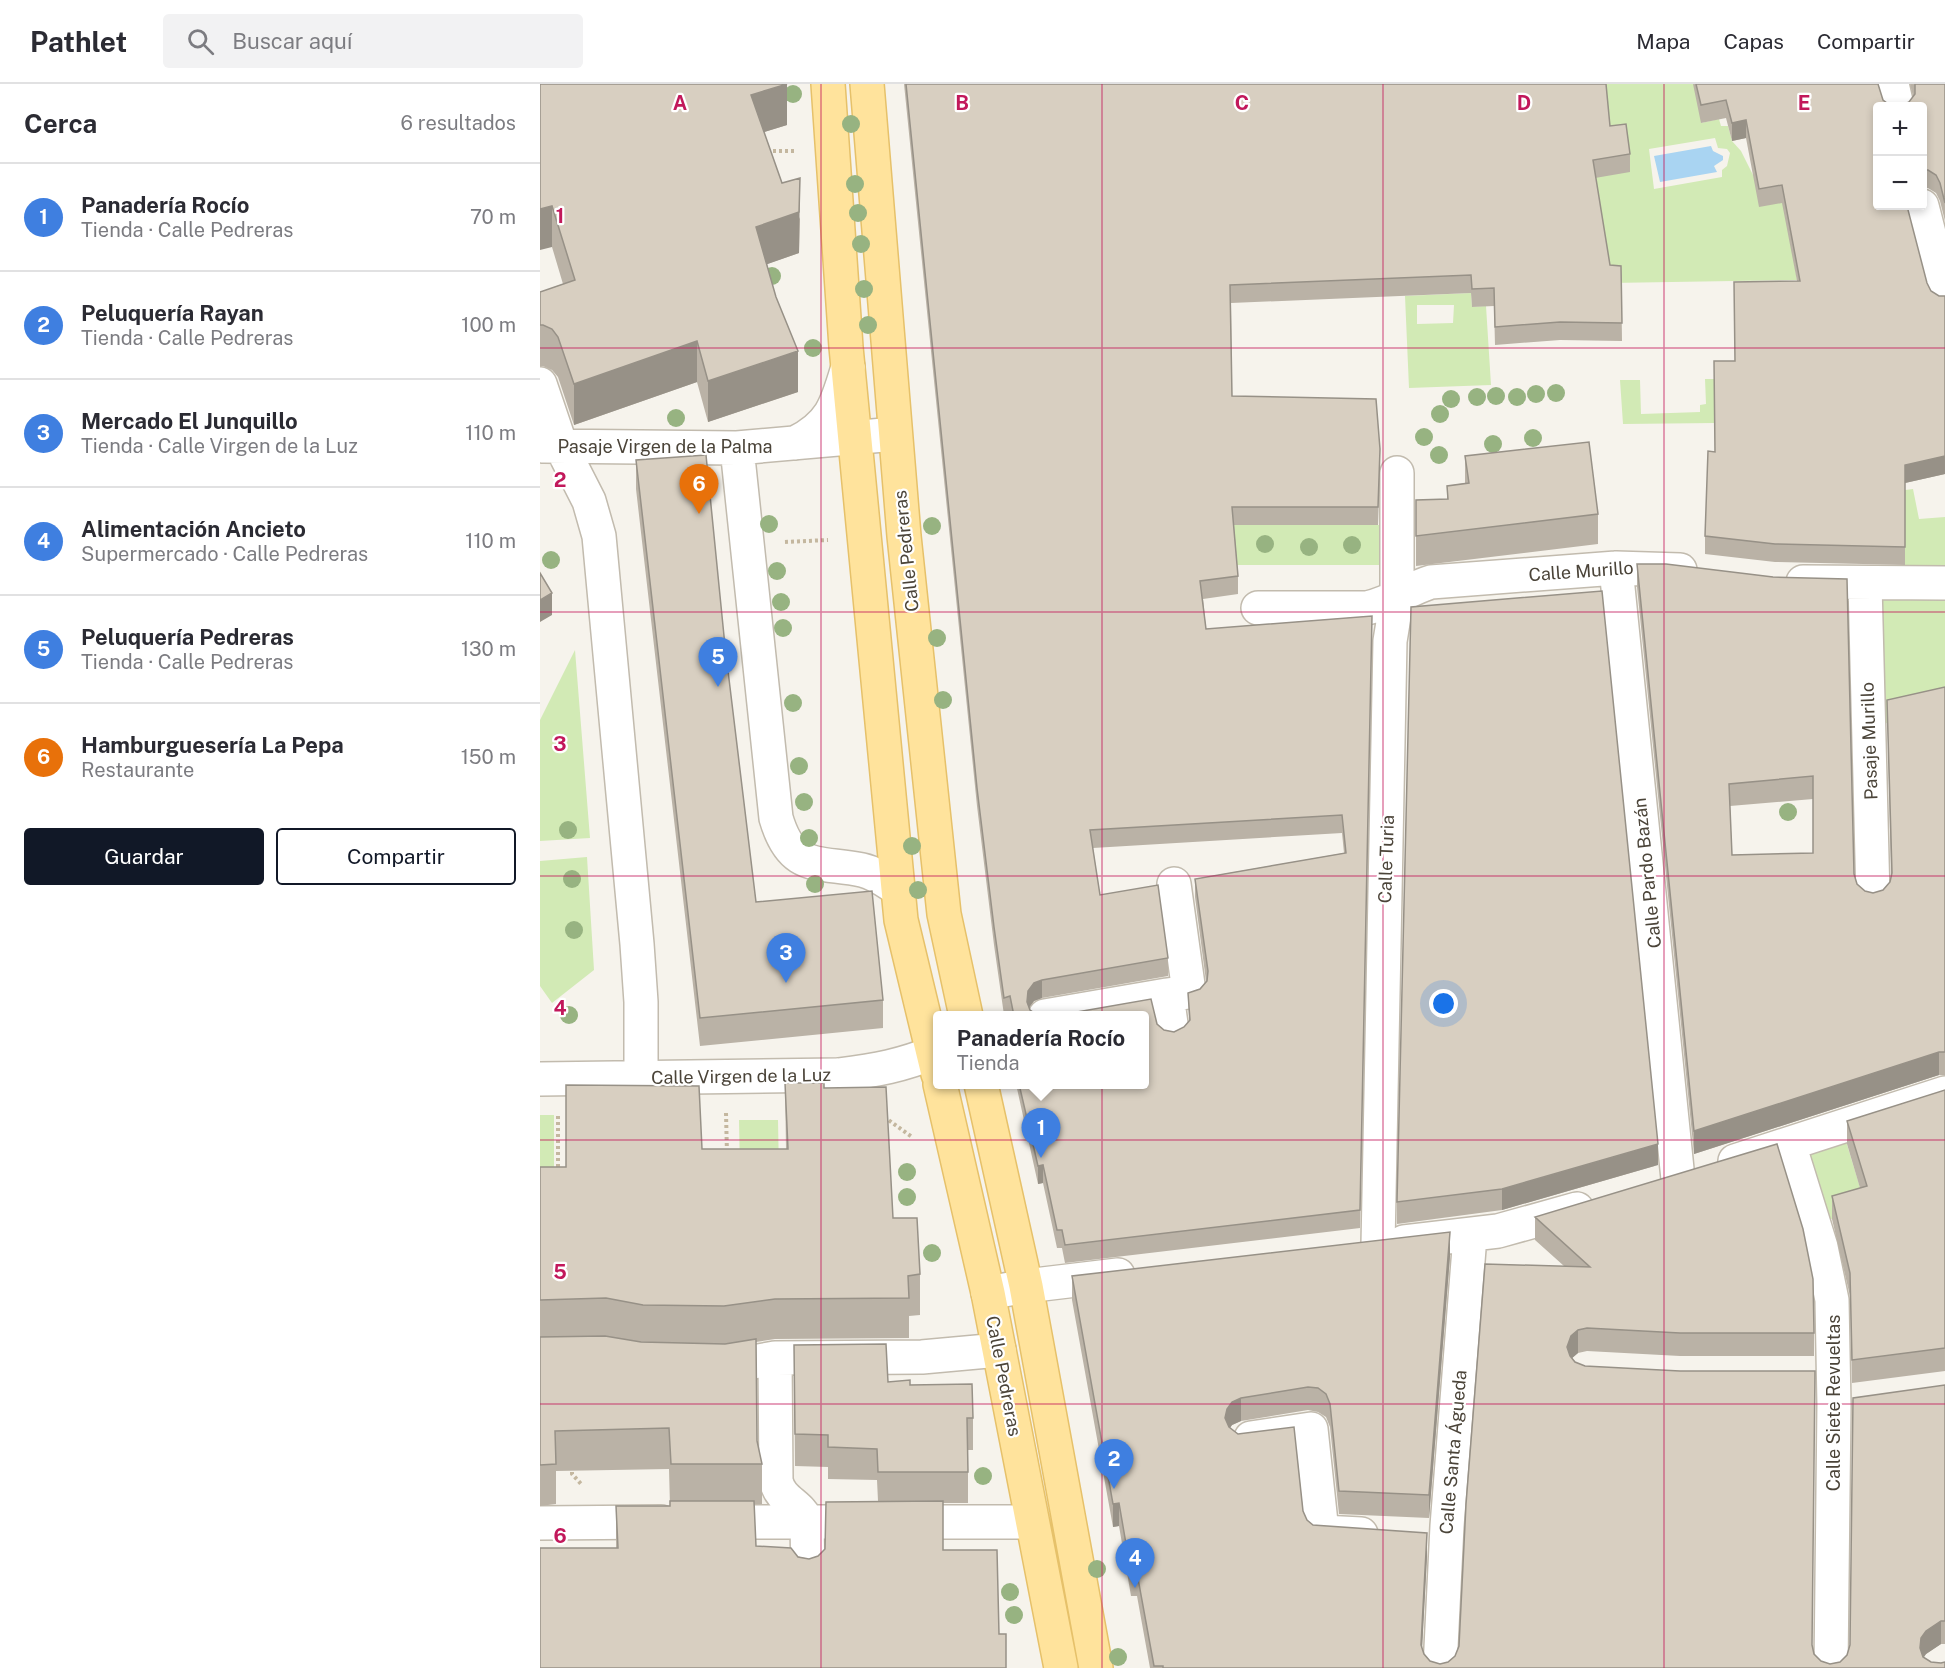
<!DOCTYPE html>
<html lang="es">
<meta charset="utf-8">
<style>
body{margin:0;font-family:"Public Sans",sans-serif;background:#f2f2f3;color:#2b2b33}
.controls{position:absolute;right:18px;top:18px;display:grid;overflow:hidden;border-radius:6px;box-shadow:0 3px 9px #0003}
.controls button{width:54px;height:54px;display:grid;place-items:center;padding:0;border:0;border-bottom:2px solid #e1e1e2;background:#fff;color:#2b2b33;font:30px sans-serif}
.you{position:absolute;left:904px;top:920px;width:21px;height:21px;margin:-15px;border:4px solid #fff;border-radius:50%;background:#1a73e8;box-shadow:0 0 0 9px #1a73e833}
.badge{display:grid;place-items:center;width:39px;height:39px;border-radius:50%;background:#111827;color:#fff;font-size:20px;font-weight:700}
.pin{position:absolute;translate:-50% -50px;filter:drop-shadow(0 2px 3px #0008)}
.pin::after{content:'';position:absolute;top:32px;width:21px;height:18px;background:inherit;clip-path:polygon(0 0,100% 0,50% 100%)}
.popup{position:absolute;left:393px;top:927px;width:216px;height:78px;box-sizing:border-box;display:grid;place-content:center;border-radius:6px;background:#fff;filter:drop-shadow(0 2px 4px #0005);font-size:20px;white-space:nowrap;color:#7c7c81}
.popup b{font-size:22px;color:#2b2b33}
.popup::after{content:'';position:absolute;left:50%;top:100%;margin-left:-12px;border:12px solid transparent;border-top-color:#fff}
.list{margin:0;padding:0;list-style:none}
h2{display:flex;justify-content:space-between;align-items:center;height:78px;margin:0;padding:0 24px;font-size:26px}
h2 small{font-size:20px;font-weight:400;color:#7c7c81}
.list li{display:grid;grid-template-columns:39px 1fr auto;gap:18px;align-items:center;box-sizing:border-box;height:108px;padding:0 24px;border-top:2px solid #e1e1e2}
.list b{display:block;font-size:22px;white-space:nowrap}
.list p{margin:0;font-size:20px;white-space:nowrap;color:#7c7c81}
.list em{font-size:20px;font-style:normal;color:#7c7c81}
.actions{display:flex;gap:12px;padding:18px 24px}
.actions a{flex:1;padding:14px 0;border:2px solid #111827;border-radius:6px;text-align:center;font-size:21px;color:#111827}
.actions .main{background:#111827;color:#fff}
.icon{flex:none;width:33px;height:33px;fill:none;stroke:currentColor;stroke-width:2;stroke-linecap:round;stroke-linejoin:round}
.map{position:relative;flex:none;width:1405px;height:1584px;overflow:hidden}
header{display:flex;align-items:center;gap:36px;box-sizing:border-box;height:84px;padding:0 30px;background:#fff;border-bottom:2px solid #e1e1e2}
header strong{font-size:28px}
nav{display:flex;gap:33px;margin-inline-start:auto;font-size:21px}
.search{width:420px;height:54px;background:#f2f2f3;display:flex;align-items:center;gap:15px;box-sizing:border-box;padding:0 21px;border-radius:6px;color:#7c7c81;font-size:22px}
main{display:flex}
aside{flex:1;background:#fff}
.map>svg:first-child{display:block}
</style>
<header>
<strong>Pathlet</strong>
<div class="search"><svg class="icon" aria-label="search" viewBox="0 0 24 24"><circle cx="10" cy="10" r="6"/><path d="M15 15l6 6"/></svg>Buscar aquí</div>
<nav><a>Mapa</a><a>Capas</a><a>Compartir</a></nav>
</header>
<main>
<aside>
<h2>Cerca<small>6 resultados</small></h2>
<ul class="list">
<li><span class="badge" style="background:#3f7fe0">1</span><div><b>Panadería Rocío</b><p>Tienda · Calle Pedreras</p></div><em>70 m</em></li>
<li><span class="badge" style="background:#3f7fe0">2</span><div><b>Peluquería Rayan</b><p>Tienda · Calle Pedreras</p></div><em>100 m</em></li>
<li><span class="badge" style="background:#3f7fe0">3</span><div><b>Mercado El Junquillo</b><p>Tienda · Calle Virgen de la Luz</p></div><em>110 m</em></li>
<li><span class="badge" style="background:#3f7fe0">4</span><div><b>Alimentación Ancieto</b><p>Supermercado · Calle Pedreras</p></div><em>110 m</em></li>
<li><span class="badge" style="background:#3f7fe0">5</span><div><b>Peluquería Pedreras</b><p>Tienda · Calle Pedreras</p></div><em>130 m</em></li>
<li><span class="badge" style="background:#e8710a">6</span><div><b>Hamburguesería La Pepa</b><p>Restaurante</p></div><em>150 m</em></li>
</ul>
<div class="actions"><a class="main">Guardar</a><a>Compartir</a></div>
</aside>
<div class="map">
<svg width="1405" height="1584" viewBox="0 0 1405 1584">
<rect width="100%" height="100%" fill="#f6f3ec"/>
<path fill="#d2eab5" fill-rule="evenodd" d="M 1066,0 L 1172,0 L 1161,39 L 1179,35 L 1181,42 L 1188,42 L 1192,57 L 1201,67 L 1214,93 L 1244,119 L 1257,196 L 1070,199 L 1053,94 L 1067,17 ZM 1175,54 L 1178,64 L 1187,65 L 1190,69 L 1187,82 L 1182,86 L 1182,93 L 1114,105 L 1109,65 Z
M 931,209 L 932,223 L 946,222 L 951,301 L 869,304 L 865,212 ZM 877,221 L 914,221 L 913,239 L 877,240 Z
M 1165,295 L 1174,295 L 1175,339 L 1083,340 L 1080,296 L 1100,296 L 1101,330 L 1160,328 L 1160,321 L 1166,320 Z
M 1373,405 L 1379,435 L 1405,433 L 1405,491 L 1365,490 L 1365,450 L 1335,410 Z
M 694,441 L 842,441 L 840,481 L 696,481 Z
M 1405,507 L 1405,626 L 1338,641 L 1334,509 Z
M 35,566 L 50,754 L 0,757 L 0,636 Z
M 47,773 L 54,886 L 12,919 L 0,902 L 0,777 Z
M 0,1031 L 14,1031 L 14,1096 L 0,1096 Z
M 199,1036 L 238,1036 L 239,1089 L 200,1090 Z
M 1305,1054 L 1328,1130 L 1304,1131 L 1282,1138 L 1261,1069 Z"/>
<path fill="#a9d4f2" d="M 1171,62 L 1173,67 L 1183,72 L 1183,76 L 1174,82 L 1177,88 L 1120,98 L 1114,72 Z"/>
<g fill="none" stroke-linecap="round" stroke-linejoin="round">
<g stroke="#c2bbae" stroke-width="36">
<path id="minor" d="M 1352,0 L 1357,22
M 1382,122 L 1405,212
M 0,300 L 21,362 L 49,417 L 59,452 L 97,860 L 101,918 L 101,994
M 255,359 C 292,341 297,320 308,283
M 3,362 L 197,364 L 355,350
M 197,364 L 236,734 C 252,788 277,777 322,786 C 336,789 347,798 359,806
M 1076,484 L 1138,1095
M 1263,498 L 1405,499
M 1325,500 L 1333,813
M 718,524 L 827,524 C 851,519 868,505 891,498 L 1076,484 L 1140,486
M 505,932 L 627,911
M 632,947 L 627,911 L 649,908 L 634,800
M 0,995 L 298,991 C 338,986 360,982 398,967
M 1249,1060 L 1281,1163 L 1292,1216 L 1294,1321 L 1291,1584
M 1195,1077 L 1405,1009
M 864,1158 L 958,1147 L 1037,1125
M 838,1161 L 850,557 L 857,514 L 857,389
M 448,1209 L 486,1202 L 578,1191
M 235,1274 L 236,1397 C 241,1418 261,1420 267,1438 L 268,1497
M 171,1281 L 202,1280 L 235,1274 L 382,1273 L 459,1266
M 711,1354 L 771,1345 L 782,1448 L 821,1450
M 169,1438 L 491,1438
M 0,1439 L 121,1438
M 900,1584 L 907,1442 L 930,1152"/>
</g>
<g stroke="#e6c16a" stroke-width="36">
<path id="major" d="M 288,0 L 306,263 L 361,836 L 398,990
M 327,0 L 364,452 L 404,830 L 426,932
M 400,1000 L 448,1209 L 521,1584
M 441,1000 L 486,1202 L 556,1584"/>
</g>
<path stroke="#c4b79f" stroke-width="4" stroke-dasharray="3 3" stroke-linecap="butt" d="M 227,67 L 255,67
M 245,458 L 288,456
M 186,1029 L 187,1070
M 18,1032 L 18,1087
M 344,1033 L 372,1053
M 32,1382 L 32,1390 L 42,1401"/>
<use href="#minor" stroke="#fff" stroke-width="33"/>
<use href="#major" stroke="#ffe39c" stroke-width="33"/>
</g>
<g fill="#97b381">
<circle cx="253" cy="10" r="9"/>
<circle cx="311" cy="40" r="9"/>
<circle cx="315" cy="100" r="9"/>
<circle cx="318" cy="129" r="9"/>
<circle cx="321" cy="160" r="9"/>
<circle cx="232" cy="192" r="9"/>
<circle cx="324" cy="205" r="9"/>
<circle cx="328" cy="241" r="9"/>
<circle cx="273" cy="264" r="9"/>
<circle cx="1016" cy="309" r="9"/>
<circle cx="996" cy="310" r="9"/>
<circle cx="956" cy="312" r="9"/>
<circle cx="937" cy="313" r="9"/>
<circle cx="977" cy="313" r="9"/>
<circle cx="911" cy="315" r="9"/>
<circle cx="900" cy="330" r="9"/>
<circle cx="136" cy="334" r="9"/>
<circle cx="884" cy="353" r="9"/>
<circle cx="993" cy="354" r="9"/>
<circle cx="953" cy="360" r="9"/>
<circle cx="899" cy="371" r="9"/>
<circle cx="229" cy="440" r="9"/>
<circle cx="392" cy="442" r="9"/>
<circle cx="725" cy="460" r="9"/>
<circle cx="812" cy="461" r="9"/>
<circle cx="769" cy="463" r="9"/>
<circle cx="11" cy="476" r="9"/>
<circle cx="237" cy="487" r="9"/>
<circle cx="241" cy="518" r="9"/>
<circle cx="243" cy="544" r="9"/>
<circle cx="397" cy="554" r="9"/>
<circle cx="403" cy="616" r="9"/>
<circle cx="253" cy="619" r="9"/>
<circle cx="259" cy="682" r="9"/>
<circle cx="264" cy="718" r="9"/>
<circle cx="1248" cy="728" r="9"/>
<circle cx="28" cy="746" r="9"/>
<circle cx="269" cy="754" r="9"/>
<circle cx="372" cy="762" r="9"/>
<circle cx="32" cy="795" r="9"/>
<circle cx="275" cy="800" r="9"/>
<circle cx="378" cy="806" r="9"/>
<circle cx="34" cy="846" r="9"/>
<circle cx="29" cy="931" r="9"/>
<circle cx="367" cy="1088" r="9"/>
<circle cx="367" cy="1113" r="9"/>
<circle cx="392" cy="1169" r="9"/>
<circle cx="443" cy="1392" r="9"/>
<circle cx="557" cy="1485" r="9"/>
<circle cx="470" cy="1508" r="9"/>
<circle cx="474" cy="1531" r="9"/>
<circle cx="578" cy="1573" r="9"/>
</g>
<path fill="#bab2a6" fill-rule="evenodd" d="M 0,0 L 247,41 L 224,48 L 242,99 L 260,135 L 259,169 L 227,180 L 258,308 L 168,338 L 157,298 L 34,341 L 18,293 L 12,286 L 3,282 L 0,282 L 0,208 L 23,200 L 12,163 Z
M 364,0 L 1066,0 L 1070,42 L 1090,70 L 1090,88 L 1055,94 L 1070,181 L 1081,182 L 1082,257 L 1020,256 L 955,261 L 954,222 L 932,223 L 931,209 L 691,219 L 692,312 L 840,383 L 838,441 L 694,441 L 698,492 L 698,510 L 663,515 L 666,545 L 832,532 L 820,1144 L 525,1179 L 522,1164 L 517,1164 L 503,1099 L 498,1100 L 476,1000 L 604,1000 L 617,940 L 624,946 L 634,948 L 644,943 L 649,937 L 648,909 L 660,905 L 666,897 L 655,813 L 655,795 L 804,769 L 802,749 L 553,764 L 560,811 L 628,874 L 628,892 L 502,914 L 494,917 L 489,923 L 490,926 L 499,932 L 471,932 L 470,930 L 464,931 L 454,861 L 437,722 Z
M 1153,0 L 1338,0 L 1343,16 L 1351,22 L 1361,22 L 1369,18 L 1373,12 L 1370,0 L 1405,0 L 1405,137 L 1400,117 L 1396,109 L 1388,104 L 1383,104 L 1383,22 L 1338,22 L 1387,199 L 1391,207 L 1399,212 L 1405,212 L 1405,390 L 1365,399 L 1365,481 L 1235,478 L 1165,470 L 1165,452 L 1175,368 L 1195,277 L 1257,197 L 1242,119 L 1219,123 L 1206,54 L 1192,57 L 1186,34 L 1161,39 Z
M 925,372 L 1058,430 L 1058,460 L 876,482 L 876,416 L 907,415 L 907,402 L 925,399 Z
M 96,376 L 185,562 L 216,818 L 343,916 L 343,944 L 160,962 L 96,405 Z
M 1097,480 L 1233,493 L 1314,790 L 1317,800 L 1325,807 L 1333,809 L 1343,806 L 1350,798 L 1351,792 L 1347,616 L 1405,603 L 1405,991 L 1399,991 L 1154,1070 L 1097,503 ZM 1273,715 L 1273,769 L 1192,771 L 1190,722 Z
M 245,999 L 284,1004 L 353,1134 L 380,1190 L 380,1231 L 369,1232 L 369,1254 L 235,1255 L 216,1258 L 217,1357 L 222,1380 L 222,1420 L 214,1420 L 216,1462 L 269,1475 L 278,1472 L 338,1417 L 337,1396 L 288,1395 L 288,1383 L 255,1382 L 254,1261 L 348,1298 L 370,1301 L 433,1334 L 433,1366 L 428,1366 L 428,1419 L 403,1419 L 403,1466 L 459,1550 L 76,1464 L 76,1422 L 130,1422 L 129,1385 L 16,1387 L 16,1420 L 0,1422 L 0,1083 L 26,1083 L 162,1065 L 246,1065 Z
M 1405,1006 L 1405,1287 L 1312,1299 L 1310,1212 L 1292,1135 L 1292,1112 L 1320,1104 L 1307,1060 L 1307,1037 Z
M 1118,1081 L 962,1126 L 857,1140 L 857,1118 Z
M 995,1133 L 1274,1249 L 1274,1272 L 1140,1272 L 1047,1267 L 1038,1269 L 1032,1274 L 1272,1562 L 1274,1570 L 1281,1577 L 1290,1580 L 1300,1578 L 1307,1571 L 1405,1301 L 1405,1560 L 1401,1560 L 1386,1570 L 1384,1573 L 1391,1578 L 1405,1584 L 610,1584 L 597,1512 L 591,1512 L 579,1442 L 573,1443 L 532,1216 L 532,1192 L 910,1172 L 889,1434 L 799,1430 L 790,1343 L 786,1333 L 778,1328 L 768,1326 L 701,1337 L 692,1341 L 690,1344 L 763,1427 L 767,1436 L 773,1441 L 887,1472 L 882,1564 L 884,1570 L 890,1577 L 900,1580 L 908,1578 L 915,1572 L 919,1562 L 1024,1182 L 995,1156 Z"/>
<path fill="#979187" d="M 247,0 L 247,41 L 211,52 L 211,11 Z
M 1206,36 L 1206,54 L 1192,57 L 1192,39 Z
M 260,94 L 259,169 L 216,184 L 216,143 Z
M 12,122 L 12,163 L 0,166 L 0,125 Z
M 157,257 L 157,298 L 34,341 L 34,300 Z
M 258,267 L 258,308 L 168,338 L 168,297 Z
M 1405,372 L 1405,390 L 1365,399 L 1365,481 L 1365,381 Z
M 12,509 L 12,531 L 0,538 L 0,516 Z
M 502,896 L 502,914 L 494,917 L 488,925 L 487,918 L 488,907 L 494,899 Z
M 1399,968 L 1399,991 L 1154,1070 L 1154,1047 Z
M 1118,1060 L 1118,1081 L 962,1126 L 962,1105 Z
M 503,1081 L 503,1099 L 498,1100 L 498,1082 Z
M 910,1148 L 910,1172 L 889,1434 L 889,1411 Z
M 1038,1246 L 1038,1269 L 1031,1275 L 1027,1263 L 1031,1252 Z
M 701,1314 L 701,1337 L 692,1341 L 687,1348 L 685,1334 L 687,1325 L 692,1318 Z
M 579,1419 L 579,1442 L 573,1443 L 573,1420 Z
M 887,1449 L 887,1472 L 881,1584 L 881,1561 Z
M 1401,1537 L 1401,1560 L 1386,1570 L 1381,1577 L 1380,1564 L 1381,1554 L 1386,1547 Z"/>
<path fill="#d8cfc1" stroke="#979187" stroke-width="1.5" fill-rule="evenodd" d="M 0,0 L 247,0 L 211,11 L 242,99 L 260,94 L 259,128 L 216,143 L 236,213 L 258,267 L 168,297 L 157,257 L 34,300 L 18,253 L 12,245 L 3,241 L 0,241 L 0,208 L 35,196 L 12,122 L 0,125 Z
M 366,0 L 1066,0 L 1070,42 L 1086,40 L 1090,70 L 1053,76 L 1070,181 L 1081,182 L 1082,239 L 1020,238 L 955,243 L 954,204 L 932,205 L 931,191 L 690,201 L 692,312 L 836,315 L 840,365 L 838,423 L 692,423 L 698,492 L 660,497 L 666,545 L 832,532 L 820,1126 L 525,1161 L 522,1146 L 517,1146 L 503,1081 L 498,1082 L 479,1000 L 604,1000 L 604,932 L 514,932 L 611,915 L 617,940 L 624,946 L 634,948 L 644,943 L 650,936 L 648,909 L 660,905 L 667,897 L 668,887 L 655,795 L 806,769 L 802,731 L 550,746 L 560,811 L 618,801 L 628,874 L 502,896 L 494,899 L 488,907 L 487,918 L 490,926 L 499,932 L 474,932 L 470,912 L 464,914 L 454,843 L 437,704 Z
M 1156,0 L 1338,0 L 1343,16 L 1351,22 L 1361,22 L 1369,18 L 1375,10 L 1375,0 L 1405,0 L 1405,119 L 1400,99 L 1396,91 L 1388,86 L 1383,86 L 1383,22 L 1338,22 L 1338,122 L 1367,122 L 1387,199 L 1391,207 L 1399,212 L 1405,212 L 1405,372 L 1365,381 L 1365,463 L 1235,460 L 1165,452 L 1168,367 L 1175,368 L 1174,277 L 1195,277 L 1194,198 L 1260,197 L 1242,101 L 1219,105 L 1206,36 L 1192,39 L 1186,16 L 1161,21 Z
M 1049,358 L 1058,430 L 876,452 L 876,416 L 908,415 L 907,402 L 929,399 L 925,372 Z
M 166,371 L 185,562 L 216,818 L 332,807 L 343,916 L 160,934 L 96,376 Z
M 1097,480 L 1126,480 L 1233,493 L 1307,495 L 1314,790 L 1317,800 L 1325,807 L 1333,809 L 1343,806 L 1350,798 L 1352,789 L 1347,616 L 1405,603 L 1405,968 L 1399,968 L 1154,1047 ZM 1273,692 L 1273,769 L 1192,771 L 1189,700 Z
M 0,489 L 12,509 L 0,516 Z
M 1062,507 L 1118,1060 L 962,1105 L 857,1118 L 871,523 Z
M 245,999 L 284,999 L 284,1004 L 346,1003 L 353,1134 L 377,1134 L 380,1190 L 368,1192 L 369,1214 L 235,1215 L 184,1222 L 103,1221 L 66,1214 L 0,1216 L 0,1083 L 26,1083 L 26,1001 L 159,1002 L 162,1065 L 248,1065 Z
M 1405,1006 L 1405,1264 L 1312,1276 L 1310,1189 L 1292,1112 L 1327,1102 L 1307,1037 Z
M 1237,1060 L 1263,1145 L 1273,1195 L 1274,1249 L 1140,1249 L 1047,1244 L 1038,1246 L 1031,1252 L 1027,1263 L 1030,1272 L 1035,1278 L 1045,1282 L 1140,1287 L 1275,1287 L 1272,1561 L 1274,1570 L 1281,1577 L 1290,1580 L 1300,1578 L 1307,1571 L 1310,1561 L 1313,1314 L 1405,1301 L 1405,1537 L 1401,1537 L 1386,1547 L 1381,1554 L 1380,1564 L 1383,1573 L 1391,1578 L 1401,1579 L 1405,1578 L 1405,1584 L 623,1584 L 623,1582 L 614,1582 L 597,1489 L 591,1489 L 579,1419 L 573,1420 L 532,1192 L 910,1148 L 889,1411 L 799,1407 L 790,1320 L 786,1310 L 778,1304 L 768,1303 L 701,1314 L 692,1318 L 687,1325 L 685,1334 L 689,1343 L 698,1350 L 754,1343 L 763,1427 L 767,1436 L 773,1441 L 887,1449 L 881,1561 L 884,1570 L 890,1577 L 900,1580 L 908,1578 L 915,1572 L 919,1562 L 926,1420 L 945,1180 L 1050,1183 L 995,1133 Z
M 65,1252 L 101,1258 L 185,1260 L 216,1255 L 217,1357 L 222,1380 L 131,1380 L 129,1344 L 15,1347 L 16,1380 L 0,1381 L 0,1253 Z
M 346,1260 L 348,1298 L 370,1296 L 370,1301 L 432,1300 L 433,1334 L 427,1334 L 428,1388 L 338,1388 L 337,1365 L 288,1363 L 288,1351 L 255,1350 L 254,1261 Z
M 130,1417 L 214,1417 L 216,1462 L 251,1464 L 258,1473 L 269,1475 L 278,1472 L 285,1465 L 286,1418 L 403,1417 L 403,1466 L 457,1466 L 459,1550 L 466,1550 L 466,1584 L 0,1584 L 0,1464 L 78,1464 L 76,1422 L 130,1422 Z"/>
<path fill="none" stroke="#c2185b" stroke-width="1.5" stroke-opacity="0.55" d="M 281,0 L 281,1584M 562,0 L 562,1584M 843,0 L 843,1584M 1124,0 L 1124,1584M 0,264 L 1405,264M 0,528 L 1405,528M 0,792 L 1405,792M 0,1056 L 1405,1056M 0,1320 L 1405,1320"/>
<g text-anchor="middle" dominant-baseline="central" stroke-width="4.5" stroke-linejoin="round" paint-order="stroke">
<g font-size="18" fill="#4b4439" stroke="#fff">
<text x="125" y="362">Pasaje Virgen de la Palma</text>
<text transform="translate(366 467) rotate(-96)">Calle Pedreras</text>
<text transform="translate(1041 487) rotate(-4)">Calle Murillo</text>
<text transform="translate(1329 657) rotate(-92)">Pasaje Murillo</text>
<text transform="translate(846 775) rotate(-88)">Calle Turia</text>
<text transform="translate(1107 789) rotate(-96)">Calle Pardo Bazán</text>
<text transform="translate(201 992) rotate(-1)">Calle Virgen de la Luz</text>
<text transform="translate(464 1292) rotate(79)">Calle Pedreras</text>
<text transform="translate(1293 1319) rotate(-90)">Calle Siete Revueltas</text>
<text transform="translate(913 1368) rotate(-85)">Calle Santa Águeda</text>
</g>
</g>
<g font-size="20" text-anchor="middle" font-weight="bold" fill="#c2185b" stroke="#fff" stroke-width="4.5" stroke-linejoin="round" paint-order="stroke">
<text x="140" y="26">A</text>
<text x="422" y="26">B</text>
<text x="702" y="26">C</text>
<text x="984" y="26">D</text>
<text x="1264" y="26">E</text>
<text x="20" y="139">1</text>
<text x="20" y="403">2</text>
<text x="20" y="667">3</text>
<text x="20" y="931">4</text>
<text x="20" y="1195">5</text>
<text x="20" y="1459">6</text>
</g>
</svg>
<div class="controls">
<button>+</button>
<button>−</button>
</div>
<div class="you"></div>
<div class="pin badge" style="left:501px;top:1074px;background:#3f7fe0">1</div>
<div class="popup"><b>Panadería Rocío</b>Tienda</div>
<div class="pin badge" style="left:574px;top:1405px;background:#3f7fe0">2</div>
<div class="pin badge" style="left:246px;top:899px;background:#3f7fe0">3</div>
<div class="pin badge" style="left:595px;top:1504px;background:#3f7fe0">4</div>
<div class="pin badge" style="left:178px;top:603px;background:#3f7fe0">5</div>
<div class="pin badge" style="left:159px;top:430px;background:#e8710a">6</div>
</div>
</main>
